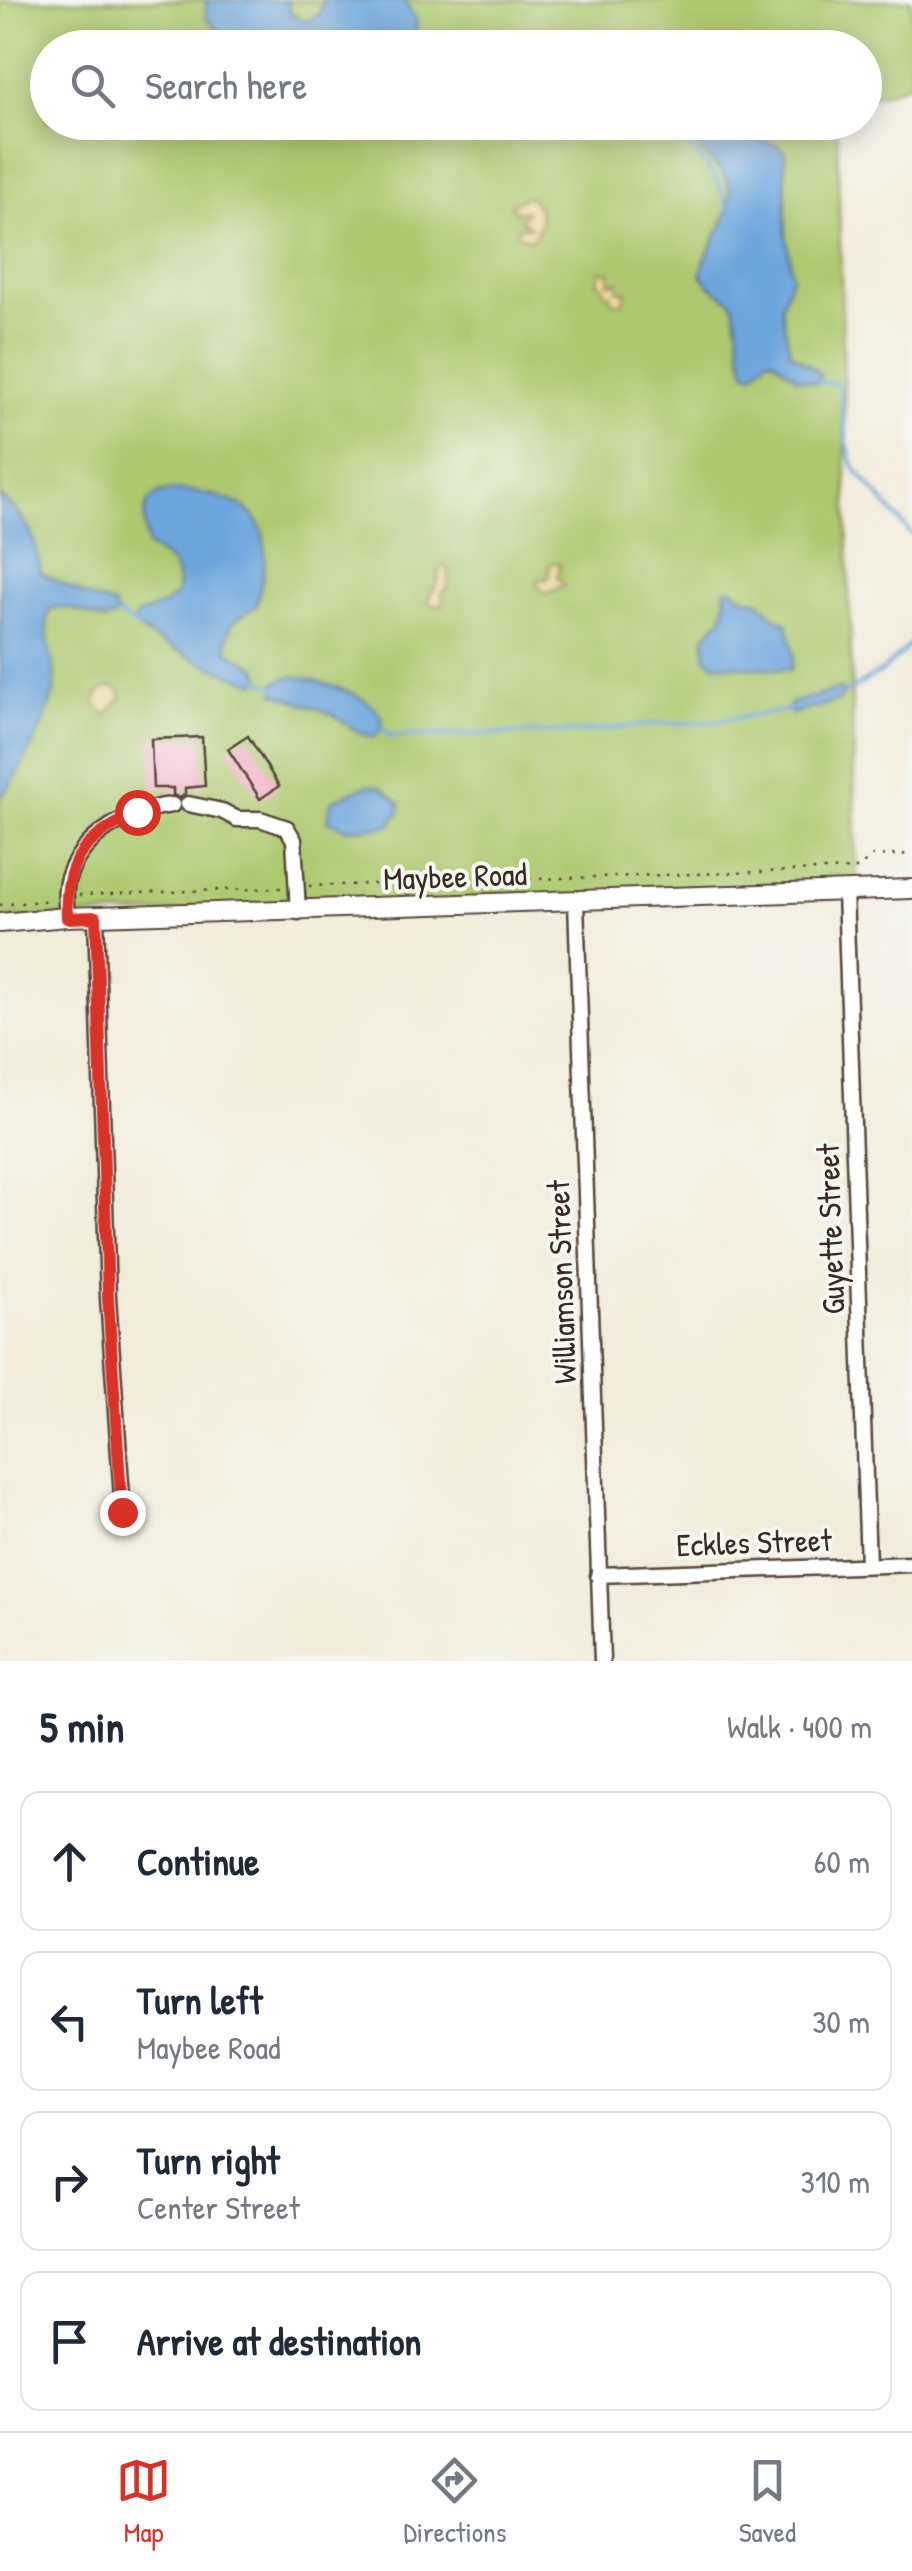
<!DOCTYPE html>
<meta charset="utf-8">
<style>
body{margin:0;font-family:"Patrick Hand",sans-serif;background:#f6f6f7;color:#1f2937}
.stop{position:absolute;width:30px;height:30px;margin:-22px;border:8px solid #d93025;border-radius:50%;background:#fff}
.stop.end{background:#d93025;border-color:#fff;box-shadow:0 2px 10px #0008}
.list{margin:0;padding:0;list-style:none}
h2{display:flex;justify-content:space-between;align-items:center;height:130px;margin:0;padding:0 40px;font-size:42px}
h2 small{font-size:32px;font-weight:400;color:#747a83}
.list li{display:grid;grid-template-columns:65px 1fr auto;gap:30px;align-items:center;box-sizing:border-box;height:140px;margin:0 20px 20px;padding:0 20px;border:2px solid #e0e1e3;border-radius:20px}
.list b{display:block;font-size:38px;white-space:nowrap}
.list p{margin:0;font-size:32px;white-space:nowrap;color:#747a83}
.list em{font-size:32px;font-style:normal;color:#747a83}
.icon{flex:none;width:55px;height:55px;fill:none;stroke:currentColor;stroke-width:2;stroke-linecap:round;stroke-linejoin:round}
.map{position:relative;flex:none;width:912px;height:1661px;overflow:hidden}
.search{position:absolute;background:#fff;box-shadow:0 5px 25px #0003;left:30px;right:30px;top:30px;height:110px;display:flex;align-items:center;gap:25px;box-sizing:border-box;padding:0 35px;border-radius:55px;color:#747a83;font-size:38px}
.sheet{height:770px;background:#fff}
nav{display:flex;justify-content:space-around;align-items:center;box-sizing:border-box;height:140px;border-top:2px solid #e0e1e3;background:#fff;font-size:28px;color:#747a83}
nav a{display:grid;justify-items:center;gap:5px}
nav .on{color:#d93025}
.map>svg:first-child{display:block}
</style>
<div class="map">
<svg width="912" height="1661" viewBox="0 0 912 1661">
<rect width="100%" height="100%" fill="#f6f6f2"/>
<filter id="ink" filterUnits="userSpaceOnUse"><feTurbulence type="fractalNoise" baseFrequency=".01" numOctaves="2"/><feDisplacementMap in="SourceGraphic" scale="20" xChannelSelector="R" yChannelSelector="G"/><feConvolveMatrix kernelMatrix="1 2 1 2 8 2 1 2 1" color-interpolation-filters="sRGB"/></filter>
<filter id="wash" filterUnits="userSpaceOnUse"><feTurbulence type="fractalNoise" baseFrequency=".0048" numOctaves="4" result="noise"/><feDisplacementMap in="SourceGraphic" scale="40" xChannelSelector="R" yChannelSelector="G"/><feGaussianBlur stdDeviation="2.25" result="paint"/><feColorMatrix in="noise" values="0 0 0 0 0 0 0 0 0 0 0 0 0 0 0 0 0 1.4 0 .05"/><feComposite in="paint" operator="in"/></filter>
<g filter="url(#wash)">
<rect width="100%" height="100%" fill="#f2ecdb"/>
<path fill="#aec970" stroke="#747a47" stroke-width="2.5" d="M 0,0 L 912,0 L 912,83 L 865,99 L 864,48 L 48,48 L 48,122 L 837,123 L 857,889 L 0,919 Z"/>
<path fill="#eeda9e" stroke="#94825e" stroke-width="2.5" d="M 526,196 C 544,207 544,227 531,240 L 516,234 L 518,227 L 530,227 L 521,220 L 526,211 L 515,212 L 511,205 Z
M 601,271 L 610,272 L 609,283 L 619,282 L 617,290 L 627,292 L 622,303 L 613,303 L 611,294 L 605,294 L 604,286 L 597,282 Z
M 556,562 L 560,565 L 557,577 L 564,585 L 546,594 L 538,586 L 537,580 L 548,579 L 550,565 Z
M 444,566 L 448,571 L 448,588 L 442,593 L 444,604 L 437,606 L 429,603 L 428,599 L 438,582 L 441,567 Z
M 109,687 L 119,689 L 122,697 L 106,715 L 94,702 L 99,693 Z"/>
<path fill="#6da6dc" stroke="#54687d" stroke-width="2.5" d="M 206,0 L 287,0 L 291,14 L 306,21 L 319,15 L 323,0 L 403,0 L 416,19 L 417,30 L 402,47 L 337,43 L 317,48 L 238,47 L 206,19 Z
M 603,32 L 619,33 L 635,47 L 520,47 C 533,44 541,47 553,47 C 571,46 588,38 603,32 Z
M 710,123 L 728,123 L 743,134 L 778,145 L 785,152 L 786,231 L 792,277 L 781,306 L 790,352 L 820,373 L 818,383 L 797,378 L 772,358 L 766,360 L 755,373 L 747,373 C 737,350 742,325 732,301 L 710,286 L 701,275 C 704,244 745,209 724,175 C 717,163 704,156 697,145 Z
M 180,490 C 266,499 277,528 256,606 C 235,620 225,623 228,651 L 259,669 L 261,677 L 257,683 C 234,677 144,640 134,623 L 137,615 L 164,605 L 177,594 C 180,558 169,564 147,545 C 142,511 140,491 180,490 Z
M 0,496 C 29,519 35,536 41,573 L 93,599 L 113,605 L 118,615 L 106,621 C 88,616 71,604 50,609 C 41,631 54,657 55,679 C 56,707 18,777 0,799 Z
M 732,588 L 743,597 L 760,601 L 774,617 L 787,623 L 794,656 L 791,670 L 713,664 L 705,656 L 705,635 C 725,616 725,616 726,589 Z
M 291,676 C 313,678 412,704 374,737 L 360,733 L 332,714 L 275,693 L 276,682 Z
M 841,689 L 845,693 L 839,701 L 792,714 L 788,710 L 791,703 Z
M 368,785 L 381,787 L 400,803 L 400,811 L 389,826 L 347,829 L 328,821 L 331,801 Z"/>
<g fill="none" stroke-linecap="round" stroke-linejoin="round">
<path stroke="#6da6dc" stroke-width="4" d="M 614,122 C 627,124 642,121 655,126 C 689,139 719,173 728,208
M 818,381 L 839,384 L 847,443 L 853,466 L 912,535
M 118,615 L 140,628
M 258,680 L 276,688
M 845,693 L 882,671 L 912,643
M 381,727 L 390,736 L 584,732 L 654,724 L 710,722 L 788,710"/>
</g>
<g id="blocks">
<path fill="#f5a8c6" d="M 248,736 L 279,786 L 260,799 L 228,749 Z
M 202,737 L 205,786 L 185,788 L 185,794 L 180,798 L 173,795 L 173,788 L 153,788 L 151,739 Z"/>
</g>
</g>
<g filter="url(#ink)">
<use href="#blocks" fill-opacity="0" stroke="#56473a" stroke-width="2.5"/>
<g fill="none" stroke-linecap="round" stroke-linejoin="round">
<g stroke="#56473a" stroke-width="19">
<path id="minor" d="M 188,804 L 222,811 L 237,819 L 260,819 L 287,828 L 294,840 L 298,912
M 845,891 L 868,1565
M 576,902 L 602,1661
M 67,917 C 66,905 64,891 68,878 C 82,835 129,810 172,805
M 96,917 L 108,1298 L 123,1512
M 598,1575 L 912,1564"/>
</g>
<g stroke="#56473a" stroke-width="22">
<path id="major" d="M 0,923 L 67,917 L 912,889"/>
</g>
<path stroke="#56473a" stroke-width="2.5" stroke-dasharray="2.5 8" stroke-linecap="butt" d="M 309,886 L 856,869 L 873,856 L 912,854
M 79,895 L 281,888
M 0,905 L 52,900"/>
<use href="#minor" stroke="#fff" stroke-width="14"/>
<use href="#major" stroke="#fff" stroke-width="18"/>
</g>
</g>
<g fill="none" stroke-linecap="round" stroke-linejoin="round" filter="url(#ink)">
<path stroke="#d93025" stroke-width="12" d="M 122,1512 L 108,1298 L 96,917 L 67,918 C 63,857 87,839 137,812"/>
</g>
<g text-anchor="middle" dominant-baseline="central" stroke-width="8" stroke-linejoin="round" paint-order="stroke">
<g font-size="32" fill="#3b2a1e" stroke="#f6f6f2">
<text transform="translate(455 876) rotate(-2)">Maybee Road</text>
<text transform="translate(830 1229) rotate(-92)">Guyette Street</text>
<text transform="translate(561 1282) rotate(-92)">Williamson Street</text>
<text transform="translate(754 1542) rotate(-2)">Eckles Street</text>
</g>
</g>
</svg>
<div class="stop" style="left:137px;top:812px"></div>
<div class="stop end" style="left:122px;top:1512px"></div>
<div class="search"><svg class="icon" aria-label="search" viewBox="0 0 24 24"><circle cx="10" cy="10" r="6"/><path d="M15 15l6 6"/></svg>Search here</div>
</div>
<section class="sheet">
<h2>5 min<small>Walk · 400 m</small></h2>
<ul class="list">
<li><svg class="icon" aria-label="ahead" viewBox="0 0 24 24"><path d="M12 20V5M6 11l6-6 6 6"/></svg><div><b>Continue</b></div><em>60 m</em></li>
<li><svg class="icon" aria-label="left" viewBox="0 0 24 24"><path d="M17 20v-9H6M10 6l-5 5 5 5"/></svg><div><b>Turn left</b><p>Maybee Road</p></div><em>30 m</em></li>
<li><svg class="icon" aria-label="right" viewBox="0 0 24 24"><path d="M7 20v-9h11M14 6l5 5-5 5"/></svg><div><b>Turn right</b><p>Center Street</p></div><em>310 m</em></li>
<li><svg class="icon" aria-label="arrive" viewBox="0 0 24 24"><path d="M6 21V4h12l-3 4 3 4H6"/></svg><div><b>Arrive at destination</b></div></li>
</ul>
</section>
<nav>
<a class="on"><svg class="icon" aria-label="map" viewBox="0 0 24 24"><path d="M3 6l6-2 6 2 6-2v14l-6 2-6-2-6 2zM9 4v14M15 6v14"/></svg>Map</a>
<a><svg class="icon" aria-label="directions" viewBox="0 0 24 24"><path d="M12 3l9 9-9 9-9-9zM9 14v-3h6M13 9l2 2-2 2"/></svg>Directions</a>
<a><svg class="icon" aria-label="saved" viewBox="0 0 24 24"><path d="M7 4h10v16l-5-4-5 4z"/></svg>Saved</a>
</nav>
